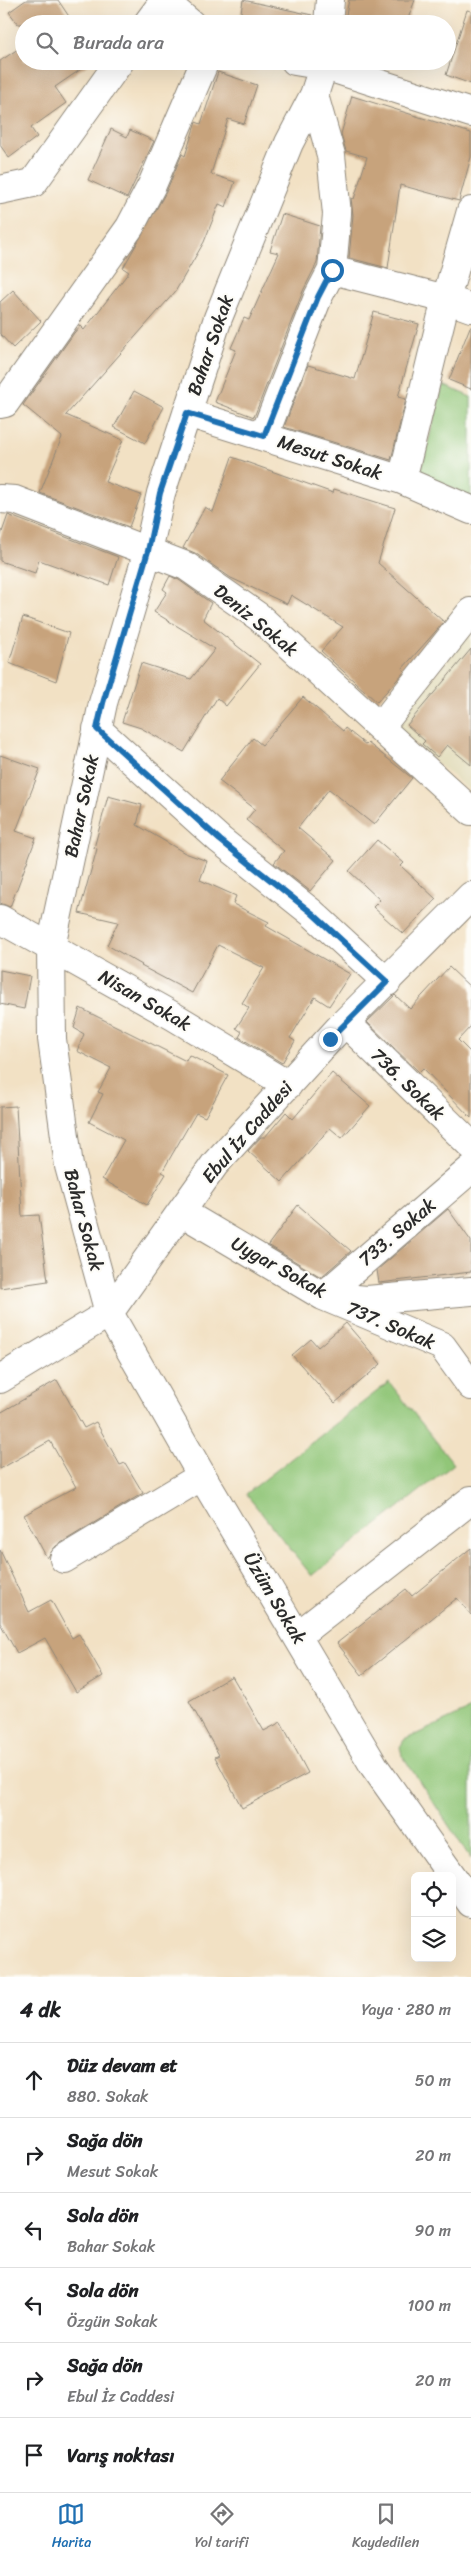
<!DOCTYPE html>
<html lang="tr">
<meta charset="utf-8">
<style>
body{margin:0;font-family:Sriracha,sans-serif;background:#f6f6f6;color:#202124}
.controls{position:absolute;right:15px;bottom:15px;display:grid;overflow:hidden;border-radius:8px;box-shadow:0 5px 20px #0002}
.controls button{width:45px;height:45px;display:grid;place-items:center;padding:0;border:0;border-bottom:1px solid #e0e0e0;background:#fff;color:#202124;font:25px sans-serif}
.stop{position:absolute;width:15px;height:15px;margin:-11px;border:4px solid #1f6fb2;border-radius:50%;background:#fff}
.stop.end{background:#1f6fb2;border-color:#fff;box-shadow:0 1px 5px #0008}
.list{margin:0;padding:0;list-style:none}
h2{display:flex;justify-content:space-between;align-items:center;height:65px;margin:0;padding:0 20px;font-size:21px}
h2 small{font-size:16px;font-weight:400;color:#757577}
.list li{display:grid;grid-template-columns:32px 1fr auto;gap:15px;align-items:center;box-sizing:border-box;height:75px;padding:0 20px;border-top:1px solid #e0e0e0}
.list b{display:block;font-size:19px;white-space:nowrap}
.list p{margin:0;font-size:16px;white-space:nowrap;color:#757577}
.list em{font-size:16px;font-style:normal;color:#757577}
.icon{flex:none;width:28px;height:28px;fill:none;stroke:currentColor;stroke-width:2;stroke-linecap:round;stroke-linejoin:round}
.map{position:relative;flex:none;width:471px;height:1977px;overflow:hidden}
.search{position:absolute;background:#fff;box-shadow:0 5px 20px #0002;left:15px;right:15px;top:15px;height:55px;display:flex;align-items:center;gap:12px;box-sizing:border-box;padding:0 18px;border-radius:28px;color:#757577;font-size:19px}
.sheet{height:515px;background:#fff}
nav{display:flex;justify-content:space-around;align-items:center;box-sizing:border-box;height:70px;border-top:1px solid #e0e0e0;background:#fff;font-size:14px;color:#757577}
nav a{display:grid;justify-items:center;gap:2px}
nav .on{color:#1f6fb2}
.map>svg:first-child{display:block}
</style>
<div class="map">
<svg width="471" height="1977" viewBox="0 0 471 1977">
<rect width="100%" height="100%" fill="#fdfcf7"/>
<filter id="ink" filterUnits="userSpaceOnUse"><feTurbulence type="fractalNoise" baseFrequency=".02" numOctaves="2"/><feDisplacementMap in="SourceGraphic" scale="10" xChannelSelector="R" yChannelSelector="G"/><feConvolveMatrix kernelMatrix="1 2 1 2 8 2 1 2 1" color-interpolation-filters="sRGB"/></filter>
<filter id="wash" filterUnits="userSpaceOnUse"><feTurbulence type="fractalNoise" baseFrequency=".0096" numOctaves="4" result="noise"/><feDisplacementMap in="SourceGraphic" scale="20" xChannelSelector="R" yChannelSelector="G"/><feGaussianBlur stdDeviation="1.12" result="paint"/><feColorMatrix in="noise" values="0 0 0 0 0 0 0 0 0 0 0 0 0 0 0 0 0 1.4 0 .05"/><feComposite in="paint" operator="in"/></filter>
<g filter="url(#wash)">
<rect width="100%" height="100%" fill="#f2e1c4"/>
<path fill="#e2dcba" d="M 471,631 L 471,792 L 394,726 Z"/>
<path fill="#91c678" stroke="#5e7852" d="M 443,385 L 471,397 L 471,497 L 420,474 Z
M 389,1382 L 454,1464 L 312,1576 L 246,1494 Z
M 471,1709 L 471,1859 L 402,1755 L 400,1747 L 404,1740 Z"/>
<g id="blocks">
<path fill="#c7a37b" d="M 26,0 L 58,0 L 74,24 L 18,24 L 9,12 Z
M 243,0 L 312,15 L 311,24 L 239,24 Z
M 349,0 L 415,0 L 406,24 L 344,24 Z
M 467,10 L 471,11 L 471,84 L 446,75 Z
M 24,45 L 24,61 L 93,61 L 55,87 L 66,103 L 31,128 L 37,137 L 9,158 L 0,145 L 0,61 Z
M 218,72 L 257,85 L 244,124 L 228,119 L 211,174 L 235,182 L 226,207 L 219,204 L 204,242 L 175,292 L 66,415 L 123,440 L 105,482 L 141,495 L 129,527 L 40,493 L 62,437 L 23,405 L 74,333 L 80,326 L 84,330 L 129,272 L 123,268 L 166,192 L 182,154 L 185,156 L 196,122 L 201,124 Z
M 352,96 L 471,133 L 471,157 L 459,201 L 400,185 L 388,268 L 349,258 L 353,215 L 351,198 L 354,199 L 367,157 L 346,151 L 341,134 Z
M 111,129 L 127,137 L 130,130 L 154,141 L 127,198 L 88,180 Z
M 282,214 L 320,226 L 317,263 L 303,291 L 254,417 L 215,402 L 236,350 L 231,348 L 244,318 L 249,320 L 279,253 L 270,251 Z
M 13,290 L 41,321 L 13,348 L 0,334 L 0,302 Z
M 374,312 L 419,324 L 398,397 L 406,399 L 391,460 L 284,427 L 308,365 L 355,379 Z
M 470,327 L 471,327 L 471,389 L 449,380 Z
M 134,391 L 164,407 L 145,443 L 114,427 Z
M 232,457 L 333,493 L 334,489 L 395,508 L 378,563 L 444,622 L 402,669 L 405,671 L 377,702 L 321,651 L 343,627 L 291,595 L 287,604 L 231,578 L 195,553 L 183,548 L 205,507 L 213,512 Z
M 8,515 L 118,557 L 109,585 L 39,560 L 35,573 L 0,561 L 0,538 Z
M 170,576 L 179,580 L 211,603 L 203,619 L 260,664 L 226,706 L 217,698 L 184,752 L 141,728 L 122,722 L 141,663 L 191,679 L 215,649 L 154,612 L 167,592 L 163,589 Z
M 23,617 L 69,633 L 56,681 L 9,663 Z
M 471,649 L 471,765 L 447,745 L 437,757 L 422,744 L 425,741 L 407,725 Z
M 303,697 L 343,731 L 345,728 L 366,745 L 368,743 L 412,778 L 374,825 L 329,789 L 298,828 L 336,860 L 310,891 L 274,863 L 284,851 L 246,820 L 255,809 L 219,781 L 253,738 L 262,745 Z
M 0,755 L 40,769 L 16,831 L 36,838 L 10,907 L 0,903 Z
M 108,796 L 142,805 L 137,825 L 185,853 L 207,861 L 200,880 L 236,896 L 233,904 L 269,922 L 266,926 L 350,974 L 329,1006 L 315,997 L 290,1038 L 295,1041 L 282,1063 L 239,1037 L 242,1032 L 236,1028 L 249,1008 L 242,1003 L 264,968 L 218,945 L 192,993 L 141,966 L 142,965 L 107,945 L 118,922 L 79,913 L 97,849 L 94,848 Z
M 377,840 L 404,863 L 401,866 L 436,899 L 403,934 L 373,907 L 380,900 L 349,871 Z
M 449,967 L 471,988 L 471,1026 L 458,1040 L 471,1053 L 471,1118 L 423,1068 L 419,1072 L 367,1022 L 395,995 L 410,1009 Z
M 0,970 L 30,976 L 24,1009 L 0,1004 Z
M 80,1008 L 186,1061 L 189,1055 L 228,1075 L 205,1117 L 196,1113 L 162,1172 L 166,1174 L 147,1205 L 102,1179 L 124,1140 L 89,1122 L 103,1094 L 98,1092 L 111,1068 L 77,1051 L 84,1034 L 74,1028 Z
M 332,1073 L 370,1106 L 342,1138 L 330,1128 L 282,1182 L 248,1151 L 261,1137 L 265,1137 L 286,1112 L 293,1119 Z
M 16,1106 L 22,1216 L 39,1215 L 48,1281 L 0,1288 L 0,1107 Z
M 298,1205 L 351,1251 L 321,1277 L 268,1245 Z
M 448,1209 L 471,1241 L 471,1272 L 379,1283 L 377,1270 Z
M 346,1323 L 381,1364 L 335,1403 L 292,1355 L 311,1339 L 318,1347 Z
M 57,1380 L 84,1428 L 96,1422 L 120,1465 L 125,1463 L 143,1493 L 56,1546 L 47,1558 L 24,1515 L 76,1487 L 50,1441 L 0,1469 L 0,1413 Z
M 471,1548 L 471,1615 L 457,1598 L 362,1675 L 337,1643 L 406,1589 L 412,1596 Z
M 0,1550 L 29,1612 L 51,1600 L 72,1638 L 79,1634 L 103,1676 L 76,1692 L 45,1638 L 17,1653 L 0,1623 Z
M 232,1676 L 264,1731 L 281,1722 L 308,1773 L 242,1808 L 215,1757 L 219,1755 L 189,1701 Z"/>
</g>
</g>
<g filter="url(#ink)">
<use href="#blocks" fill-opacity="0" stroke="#8e8678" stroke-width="1"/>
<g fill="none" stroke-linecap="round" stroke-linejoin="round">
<g stroke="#8e8678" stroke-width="30">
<path id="minor" d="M 164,1 L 191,24
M 147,24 L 164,1 L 167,0
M 328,24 L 330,0
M 295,61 L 325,66 L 471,113
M 325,61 L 314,95 L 289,143 L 218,318 L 161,493 L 148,551 L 103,703 L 51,947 L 52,1039 L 69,1166 L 109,1313 L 202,1476 L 374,1766 L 452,1876
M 0,190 L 33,183 L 120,61
M 332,270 L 446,299 L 471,308
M 0,404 L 5,403 L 130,227 L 152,185 L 205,61
M 187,413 L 402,480 L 471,510
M 264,436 L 318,297 L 332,270 L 337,214 L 331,155 L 314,95
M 402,480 L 446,299 L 471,211
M 0,499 L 15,500 L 186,566 L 259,617 L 471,811
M 381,726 L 471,612
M 97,729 L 220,840 L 312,913 L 387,982
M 0,919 L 173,1016 L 288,1085
M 345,1022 L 471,1145
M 471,1169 L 323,1296 L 442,1346 L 471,1386
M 183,1213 L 323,1296 L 367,1300 L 471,1291
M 0,1379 L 109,1313 L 215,1164 L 345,1022 L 471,896
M 64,1559 L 202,1476
M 297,1636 L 471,1500
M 452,1876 L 471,1903"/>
</g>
<use href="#minor" stroke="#fff" stroke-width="28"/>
</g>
</g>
<g fill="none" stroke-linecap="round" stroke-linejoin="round" filter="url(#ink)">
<path stroke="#1f6fb2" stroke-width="6" d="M 330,1039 L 387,982 L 312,913 L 220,840 L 97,729 L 103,703 L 148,551 L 160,493 L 187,413 L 264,436 L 318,297 L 332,270"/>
</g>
<g text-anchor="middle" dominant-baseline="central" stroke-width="4.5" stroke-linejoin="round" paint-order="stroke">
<g font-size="19" fill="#2b2b2b" stroke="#fdfcf7">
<text transform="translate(210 345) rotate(-71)">Bahar Sokak</text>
<text transform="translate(330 457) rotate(18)">Mesut Sokak</text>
<text transform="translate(256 620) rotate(39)">Deniz Sokak</text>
<text transform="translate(81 806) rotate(-78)">Bahar Sokak</text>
<text transform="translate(145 1000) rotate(30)">Nisan Sokak</text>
<text transform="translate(408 1084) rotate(44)">736. Sokak</text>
<text transform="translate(247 1132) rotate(-49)">Ebul İz Caddesi</text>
<text transform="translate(84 1220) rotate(75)">Bahar Sokak</text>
<text transform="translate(397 1232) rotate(-40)">733. Sokak</text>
<text transform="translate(279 1267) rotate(29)">Uygar Sokak</text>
<text transform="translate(391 1325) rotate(23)">737. Sokak</text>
<text transform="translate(275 1598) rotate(59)">Üzüm Sokak</text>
</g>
</g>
</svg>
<div class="controls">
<button><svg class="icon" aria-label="locate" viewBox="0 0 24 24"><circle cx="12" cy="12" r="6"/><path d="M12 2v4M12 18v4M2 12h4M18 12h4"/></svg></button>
<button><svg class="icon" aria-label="layers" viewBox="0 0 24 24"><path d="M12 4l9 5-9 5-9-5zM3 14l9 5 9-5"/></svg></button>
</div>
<div class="stop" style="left:332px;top:270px"></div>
<div class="stop end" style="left:330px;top:1039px"></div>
<div class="search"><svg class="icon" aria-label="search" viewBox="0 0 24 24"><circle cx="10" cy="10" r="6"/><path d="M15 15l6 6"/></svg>Burada ara</div>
</div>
<section class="sheet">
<h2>4 dk<small>Yaya · 280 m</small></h2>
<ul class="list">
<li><svg class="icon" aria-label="ahead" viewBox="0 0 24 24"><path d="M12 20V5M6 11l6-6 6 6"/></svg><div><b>Düz devam et</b><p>880. Sokak</p></div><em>50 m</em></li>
<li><svg class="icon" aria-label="right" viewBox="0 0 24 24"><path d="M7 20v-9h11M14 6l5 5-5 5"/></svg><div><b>Sağa dön</b><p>Mesut Sokak</p></div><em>20 m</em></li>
<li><svg class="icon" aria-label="left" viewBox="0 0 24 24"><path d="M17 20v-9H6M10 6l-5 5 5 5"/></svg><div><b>Sola dön</b><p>Bahar Sokak</p></div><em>90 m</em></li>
<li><svg class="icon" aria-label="left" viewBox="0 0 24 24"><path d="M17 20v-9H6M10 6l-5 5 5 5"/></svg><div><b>Sola dön</b><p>Özgün Sokak</p></div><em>100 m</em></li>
<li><svg class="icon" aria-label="right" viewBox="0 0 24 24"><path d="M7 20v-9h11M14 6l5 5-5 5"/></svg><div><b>Sağa dön</b><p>Ebul İz Caddesi</p></div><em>20 m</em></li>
<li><svg class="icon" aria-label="arrive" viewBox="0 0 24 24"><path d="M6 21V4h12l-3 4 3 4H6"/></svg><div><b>Varış noktası</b></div></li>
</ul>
</section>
<nav>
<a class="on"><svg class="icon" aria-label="map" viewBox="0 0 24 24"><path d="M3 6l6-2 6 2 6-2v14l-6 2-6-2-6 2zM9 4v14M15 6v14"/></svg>Harita</a>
<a><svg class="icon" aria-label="directions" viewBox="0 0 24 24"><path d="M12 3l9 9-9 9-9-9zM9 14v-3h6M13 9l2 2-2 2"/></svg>Yol tarifi</a>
<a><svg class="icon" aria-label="saved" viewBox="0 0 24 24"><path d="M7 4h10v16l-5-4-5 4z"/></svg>Kaydedilen</a>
</nav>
